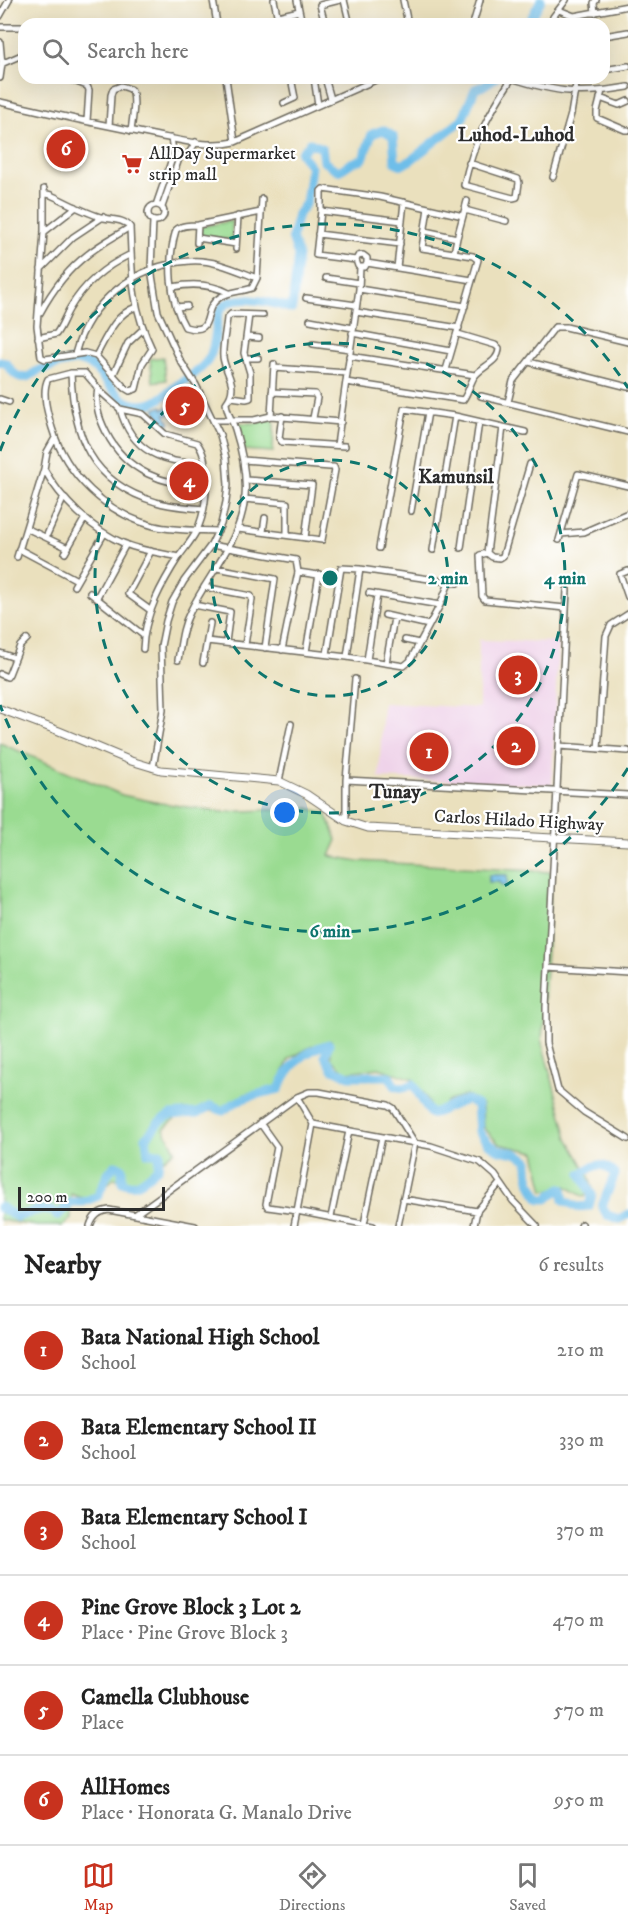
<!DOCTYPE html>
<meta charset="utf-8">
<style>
body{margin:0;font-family:"IM FELL DW Pica",serif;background:#f2f2f2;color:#222}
.scale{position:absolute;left:18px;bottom:15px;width:147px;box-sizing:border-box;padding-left:6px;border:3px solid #2b2b2b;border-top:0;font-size:16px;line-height:21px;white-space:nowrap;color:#2b2b2b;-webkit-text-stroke:4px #fff;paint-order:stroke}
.you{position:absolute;left:285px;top:813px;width:21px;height:21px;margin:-15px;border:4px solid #fff;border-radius:50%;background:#1a73e8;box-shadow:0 0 0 9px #1a73e833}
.badge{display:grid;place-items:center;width:39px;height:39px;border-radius:50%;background:#c8321e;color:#fff;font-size:20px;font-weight:700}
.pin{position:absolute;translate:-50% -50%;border:3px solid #fff;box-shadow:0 2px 6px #0006}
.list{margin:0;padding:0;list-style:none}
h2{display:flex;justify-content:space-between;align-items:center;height:78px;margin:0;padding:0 24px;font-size:26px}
h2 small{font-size:20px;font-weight:400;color:#767676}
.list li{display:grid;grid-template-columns:39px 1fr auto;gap:18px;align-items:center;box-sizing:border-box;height:90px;padding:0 24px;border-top:2px solid #e0e0e0}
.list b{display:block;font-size:22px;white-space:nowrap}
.list p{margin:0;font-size:20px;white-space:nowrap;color:#767676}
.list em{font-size:20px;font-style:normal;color:#767676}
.icon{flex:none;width:33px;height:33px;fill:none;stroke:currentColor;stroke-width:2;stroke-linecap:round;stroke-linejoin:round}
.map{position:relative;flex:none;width:628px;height:1226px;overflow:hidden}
.search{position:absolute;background:#fff;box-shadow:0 6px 24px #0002;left:18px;right:18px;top:18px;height:66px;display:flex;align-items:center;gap:15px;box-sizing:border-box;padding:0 21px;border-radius:18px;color:#767676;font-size:22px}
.sheet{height:618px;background:#fff}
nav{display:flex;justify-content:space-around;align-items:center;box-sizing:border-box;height:84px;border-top:2px solid #e0e0e0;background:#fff;font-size:16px;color:#767676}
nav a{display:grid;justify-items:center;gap:3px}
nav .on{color:#c8321e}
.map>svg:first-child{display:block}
</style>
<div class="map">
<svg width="628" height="1226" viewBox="0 0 628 1226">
<rect width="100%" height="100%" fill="#fff"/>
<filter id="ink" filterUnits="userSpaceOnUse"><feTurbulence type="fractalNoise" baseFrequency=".0167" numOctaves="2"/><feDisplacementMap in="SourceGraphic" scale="12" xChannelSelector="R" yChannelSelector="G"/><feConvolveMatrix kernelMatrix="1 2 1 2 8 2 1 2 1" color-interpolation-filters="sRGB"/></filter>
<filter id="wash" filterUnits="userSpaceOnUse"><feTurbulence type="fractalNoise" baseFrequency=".008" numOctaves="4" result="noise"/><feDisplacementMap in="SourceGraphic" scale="24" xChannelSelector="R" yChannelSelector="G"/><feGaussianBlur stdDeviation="1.35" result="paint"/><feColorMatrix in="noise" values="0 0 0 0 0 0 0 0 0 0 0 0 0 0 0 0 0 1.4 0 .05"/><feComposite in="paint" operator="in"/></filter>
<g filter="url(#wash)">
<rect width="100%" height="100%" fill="#eae0bd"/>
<path fill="#eed0e8" d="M 479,640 L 558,642 L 552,785 L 379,778 L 383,703 L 479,708 Z"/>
<path fill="#9adb91" stroke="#62835e" stroke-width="1.5" d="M 232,221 L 232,238 L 229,240 L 199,236 L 199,227 Z
M 163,357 L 166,380 L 153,382 L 150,359 Z
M 271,418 L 274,422 L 273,452 L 242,450 L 237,423 L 256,423 Z
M 0,743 L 122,795 L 160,803 L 223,812 L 308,808 L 326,813 L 337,840 L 330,856 L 358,861 L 551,872 L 542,1043 L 568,1138 L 589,1176 L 593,1189 L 584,1197 L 566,1186 L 544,1191 L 535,1152 L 499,1144 L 483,1127 L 482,1105 L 467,1095 L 449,1101 L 438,1110 L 431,1110 L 428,1100 L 413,1079 L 379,1068 L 346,1072 L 331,1059 L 331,1040 L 312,1046 L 289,1059 L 277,1088 L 245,1094 L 228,1112 L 184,1110 L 164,1129 L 175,1150 L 134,1184 L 114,1178 L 102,1190 L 85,1199 L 71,1194 L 71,1219 L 62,1226 L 37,1226 L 0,1220 Z"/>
<path fill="#6ebee9" stroke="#4c748a" stroke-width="1.5" d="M 162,406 L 163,409 L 168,407 L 172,414 L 165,414 L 170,423 L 163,426 L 155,409 Z
M 489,875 L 507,875 L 507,886 L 502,886 L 499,882 L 489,882 Z"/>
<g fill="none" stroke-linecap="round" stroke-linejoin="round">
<path stroke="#6ebee9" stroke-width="9" d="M 528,24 L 541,0
M 0,362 L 6,363 C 11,370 17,380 27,377 C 31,376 35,372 39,370 C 50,367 64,362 75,361 C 105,358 109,412 149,404 C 159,402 168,392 176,386 C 187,379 200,371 208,360 C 216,347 215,330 218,316 C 224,288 275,303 292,309 L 298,255 L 292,238 L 298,214 L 306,203 L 311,167 L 301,153 L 310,143 L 322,148 L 324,162 L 339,171 L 351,163 L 363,159 L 372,134 L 383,130 L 393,136 L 395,162 L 402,165 L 411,160 L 462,120 L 475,89 L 483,86 L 495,78
M 0,1207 L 17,1217 L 38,1210 L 53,1211 L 57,1216 L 72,1202 L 83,1202 L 98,1196 L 108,1173 L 116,1165 L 122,1168 L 122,1182 C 137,1190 147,1177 158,1168 L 160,1153 L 148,1153 L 146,1138 L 158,1123 L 170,1115 L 197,1113 L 211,1106 L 223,1111 C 240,1097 258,1094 279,1089 C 288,1067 305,1050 329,1044 L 325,1056 L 333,1069 L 349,1076 L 389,1076 L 395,1086 L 404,1088 L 413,1084 L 426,1107 L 431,1114 C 444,1111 454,1103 467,1100 L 477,1105 L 479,1132 L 489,1144 L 499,1150 L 515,1153 L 528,1160 C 527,1174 531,1188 540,1199 L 547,1199 L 555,1192 L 562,1188 L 564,1200 L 577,1207 L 589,1206 L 592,1195 L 581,1174 C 596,1164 601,1160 615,1174 L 602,1206 L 607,1215 L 619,1219 L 628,1214"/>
</g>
</g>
<g filter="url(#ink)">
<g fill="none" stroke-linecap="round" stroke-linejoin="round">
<g stroke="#6e6a5e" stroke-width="8">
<path id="minor" d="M 213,0 L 217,24
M 274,0 L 279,24
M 297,0 L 302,24
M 344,0 L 349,21 L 346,24
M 403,0 L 408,24
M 559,10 L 574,16 L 628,6
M 595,13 L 594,3 L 596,0
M 0,16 L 9,0
M 278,16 L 299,11
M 325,24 L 320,5 L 340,0
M 473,24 L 480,0
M 551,24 L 553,17 L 566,0
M 1,27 L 24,27
M 604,36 L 628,32
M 0,42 L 2,64 L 0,78
M 1,64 L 24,54
M 604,70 L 628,66
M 66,78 L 87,86 L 89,90 L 87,121
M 226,78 L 235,142
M 314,78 L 318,105
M 325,78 L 331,99
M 511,78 C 558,93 580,95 628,87
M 602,91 L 597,111 L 597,118 L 625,130 L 628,130
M 600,98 L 619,105 L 628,101
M 0,102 C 51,114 102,125 153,135 C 180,140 207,148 235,142 L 380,78
M 284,103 L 295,98 L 291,78
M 109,126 L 111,95 L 113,89 L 121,86 C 124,87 129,88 131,90 C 137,97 132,122 131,131
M 171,138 L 173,151 L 180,156 L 189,153 L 196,142
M 469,163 L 518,179 L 519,183 L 517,197 L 513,198 L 464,185 C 474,141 488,115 512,78
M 553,177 L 571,114 L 577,78
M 44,195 L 47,194 L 51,195 C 68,203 85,213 104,218 C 113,220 124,219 130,227 C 132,273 131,306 152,349 L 142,364 L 136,389 L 130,391 L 125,388 L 96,356 L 85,353 L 45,359 L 41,357 L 37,326 L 44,232 L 44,189
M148 213a8 8 0 1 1 16 0a8 8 0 1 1-16 0Z
M 156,205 L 174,153
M 162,207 L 180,156
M 428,208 L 422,248 L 473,256 L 478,260 L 446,370
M 465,210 L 506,221
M 321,211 L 402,221
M 261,212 L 198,225 C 190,225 181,225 176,230 C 167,260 169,300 185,327 C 217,336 200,310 219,298 C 229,291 241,292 252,288 L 257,278 L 262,199
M 425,231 L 457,238 L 454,253
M 44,232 L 76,207
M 318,234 L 400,244
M 198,238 L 236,244
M 457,238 L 467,201
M 197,243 L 198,225
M 236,249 L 238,216
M 356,260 L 316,255 L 321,211 L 321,191 L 323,189 L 380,197 L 463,216
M 367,263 L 472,280
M 397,268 L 404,202
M 41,269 L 73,237 L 103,217
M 326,278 L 359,283
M 173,287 C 193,283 211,284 229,293
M 359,289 L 465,306
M 306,298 L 356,305
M 176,307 L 187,306
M 356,312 L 459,328
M 40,313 C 52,291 67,270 87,255 C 100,244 116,236 130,227
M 310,320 L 353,328
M 352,333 L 451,351
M 247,337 L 259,338
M 38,338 L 56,334 C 62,326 65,316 70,308 C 84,284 106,266 131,254
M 313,344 L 350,349
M 75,354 C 89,301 135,265 190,261 C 213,259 236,270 257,278
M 96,356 C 106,338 115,314 136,307
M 349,356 L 475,375
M 246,358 L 258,358
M 529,362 L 628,387
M 274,368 L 347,373
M 71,373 C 73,436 91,483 156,502 C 171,507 187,507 202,509
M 113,375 L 128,343 L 143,329
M 346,382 L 463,400 C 468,393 470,384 474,377 C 481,366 499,363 499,348 L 495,345 L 458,334
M 98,388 C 95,405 98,416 106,432 C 125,471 165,487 207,485
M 272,392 L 315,394 L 317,398 L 313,418
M 481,396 L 628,432
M 231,397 L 246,399 L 250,398 L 250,373 L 244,353 L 249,315
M 0,399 L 9,402
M 508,402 L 513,381 L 555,327 L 566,327 L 628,342
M 120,409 C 132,453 163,463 205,464
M 271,416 L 274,364
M 282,416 L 279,438 L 282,442 L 345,446
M 214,420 L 254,420 L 271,416 L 341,422
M 503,427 L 525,432
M 337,445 L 359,289 L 360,267 L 358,266 L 356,260 L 358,256 L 363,255 L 367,258 L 367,263 L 365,267 L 360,267
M 44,469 C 61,500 92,530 125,544 C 142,551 161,553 179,557
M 246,480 L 312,485 L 305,538
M 244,499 L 287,503 L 287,535
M 411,511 L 428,412
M 26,528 L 68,548
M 238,529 L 322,540 L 335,470 L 334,467 L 330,467 L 243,460
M 263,532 L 265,518
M 561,534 L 584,532 L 628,513
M 46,537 L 64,497
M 559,540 L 578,474 L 628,486
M 211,545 L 296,560 L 298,572 L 282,650
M 379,548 L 404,409 L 455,416 L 503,427 L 487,553 L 480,555 L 482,596 L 485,600 L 565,608
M 461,548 L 479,422
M 19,549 L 77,580
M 433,550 L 455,416
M 65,553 L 85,518
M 487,553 L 492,557 L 500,558 L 503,556 L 530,464
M 17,557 L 44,469 L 47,452 L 55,438
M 217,568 L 275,579 L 265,648
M 628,571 L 620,574 L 628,597
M 298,572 L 338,578
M 74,586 L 104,534
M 204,587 L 251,596 L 252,599 L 245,645
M 567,590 L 546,1007 L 546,1043 L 558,1090 L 584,1112 L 628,1139
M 90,593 L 143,635
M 369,593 L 440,605
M 97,597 L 126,544
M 194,605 L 230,612 L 226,642
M 150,610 L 128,594 L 151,551
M 385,615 L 429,625
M 405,640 L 419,643
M 207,641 L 347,657 L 404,666 L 410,661 L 440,605 L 449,583
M 143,649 C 144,615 162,583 180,555 C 185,548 192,540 196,532 C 207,511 212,462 197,443 L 165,434 L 143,414 L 120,409 L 102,393 L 85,373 L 71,373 L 48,379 C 41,392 48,415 52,428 C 66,475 107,514 154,526 C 175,531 196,530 218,531
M 306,652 L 319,574
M 0,653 L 15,658
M 327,654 L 341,568 L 360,569 L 457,583
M 347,657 L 360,569
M 178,660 C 181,644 182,627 190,612 C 209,573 241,541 245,497 C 247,473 242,451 235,429 C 232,420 227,413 226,403 C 240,385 225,374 223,357 C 222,345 226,330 227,318 L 231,314 L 263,315
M 367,660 L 377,595
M 203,663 L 210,623
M 386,663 L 394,618
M 0,674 L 7,677 L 9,674 L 20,646 L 27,639
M 559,746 L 628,751
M 598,749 L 606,636 L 611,625 L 628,614
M 153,768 L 163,710 L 161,646 L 166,621 L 172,602 L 184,581 L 211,545 L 221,524 L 226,502 L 228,485 L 226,458 L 220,435 L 196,385 L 180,360 L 158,312 L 151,269 L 153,221
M 346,780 L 628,795
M 279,781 L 291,724
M 346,821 L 346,780 L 355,679
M 548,967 L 628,972
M 297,1097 L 313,1124 L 431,1146 L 480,1162 L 495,1175 L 513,1201 L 537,1226
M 260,1123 L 277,1147 L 266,1204 L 268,1207 L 297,1211 L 313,1124
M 403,1199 L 477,1211
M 136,1214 L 297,1097 L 309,1092 L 319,1092 L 388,1105 L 393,1108 L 415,1143 L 398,1226
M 331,1217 L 349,1131
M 364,1224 L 382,1137
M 90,1226 C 93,1216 99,1211 109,1210 L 195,1226
M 294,1226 L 297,1211 L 373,1226
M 474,1226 L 477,1211 L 500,1183
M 581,1226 L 582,1224"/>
</g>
<g stroke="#6e6a5e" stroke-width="9">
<path id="major" d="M 0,709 L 59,731 L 131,761 L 161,770 L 279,781 L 306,794 L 346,821 L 368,828 L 628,842"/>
</g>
<use href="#minor" stroke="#fff" stroke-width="5"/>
<use href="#major" stroke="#fff" stroke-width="7"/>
</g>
</g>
<g fill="none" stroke="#0f766e" stroke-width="3" stroke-dasharray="10 8">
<circle cx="330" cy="578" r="118"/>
<circle cx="330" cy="578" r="235"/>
<path d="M628 768A353 353 0 0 1 0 705M0 451A353 353 0 0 1 628 388"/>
</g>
<defs>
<g id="supermarket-bare" transform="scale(1.62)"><path d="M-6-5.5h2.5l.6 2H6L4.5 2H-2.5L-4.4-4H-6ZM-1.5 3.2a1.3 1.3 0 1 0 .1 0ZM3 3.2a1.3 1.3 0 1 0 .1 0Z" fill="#c8321e" stroke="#fff" stroke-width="2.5" paint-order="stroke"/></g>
</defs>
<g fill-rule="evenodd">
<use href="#supermarket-bare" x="132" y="164"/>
</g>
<g text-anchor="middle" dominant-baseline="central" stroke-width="4.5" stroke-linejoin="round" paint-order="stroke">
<g font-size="18" fill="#2b2b2b" stroke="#fff" text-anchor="start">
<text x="149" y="154">AllDay Supermarket<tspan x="149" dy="21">strip mall</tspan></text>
</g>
<g font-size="18" fill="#2b2b2b" stroke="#fff">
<text transform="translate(519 821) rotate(3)">Carlos Hilado Highway</text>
</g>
<g font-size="20" font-weight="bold" fill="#2b2b2b" stroke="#fff">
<text x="516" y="135">Luhod-Luhod</text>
<text x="456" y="477">Kamunsil</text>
<text x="395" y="792">Tunay</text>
</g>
</g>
<circle cx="330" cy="578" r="9" fill="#0f766e" stroke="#fff" stroke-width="3"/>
<g font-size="18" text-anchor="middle" font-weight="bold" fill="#0f766e" stroke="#fff" stroke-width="4.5" stroke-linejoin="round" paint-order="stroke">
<text x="448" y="584">2 min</text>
<text x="565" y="584">4 min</text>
<text x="330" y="937">6 min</text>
</g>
</svg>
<div class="scale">200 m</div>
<div class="you"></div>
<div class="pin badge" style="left:429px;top:752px">1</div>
<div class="pin badge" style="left:516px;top:746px">2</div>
<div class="pin badge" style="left:518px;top:675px">3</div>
<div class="pin badge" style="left:189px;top:481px">4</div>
<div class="pin badge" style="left:185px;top:406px">5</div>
<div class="pin badge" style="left:66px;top:149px">6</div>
<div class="search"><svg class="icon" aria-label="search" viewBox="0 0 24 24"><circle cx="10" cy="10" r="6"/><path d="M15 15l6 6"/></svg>Search here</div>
</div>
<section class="sheet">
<h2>Nearby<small>6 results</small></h2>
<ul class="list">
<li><span class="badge">1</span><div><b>Bata National High School</b><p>School</p></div><em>210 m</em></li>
<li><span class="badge">2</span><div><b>Bata Elementary School II</b><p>School</p></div><em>330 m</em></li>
<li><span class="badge">3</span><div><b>Bata Elementary School I</b><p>School</p></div><em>370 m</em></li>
<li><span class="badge">4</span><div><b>Pine Grove Block 3 Lot 2</b><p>Place · Pine Grove Block 3</p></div><em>470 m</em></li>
<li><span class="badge">5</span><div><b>Camella Clubhouse</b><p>Place</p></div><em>570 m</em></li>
<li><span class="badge">6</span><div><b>AllHomes</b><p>Place · Honorata G. Manalo Drive</p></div><em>950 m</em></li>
</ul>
</section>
<nav>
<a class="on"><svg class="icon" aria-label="map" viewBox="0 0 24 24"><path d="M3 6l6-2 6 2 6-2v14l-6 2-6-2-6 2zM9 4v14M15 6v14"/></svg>Map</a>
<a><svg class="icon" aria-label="directions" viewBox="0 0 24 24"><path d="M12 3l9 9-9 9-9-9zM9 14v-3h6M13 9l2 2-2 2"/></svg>Directions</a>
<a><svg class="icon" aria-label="saved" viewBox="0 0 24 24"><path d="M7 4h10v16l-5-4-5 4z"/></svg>Saved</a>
</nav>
